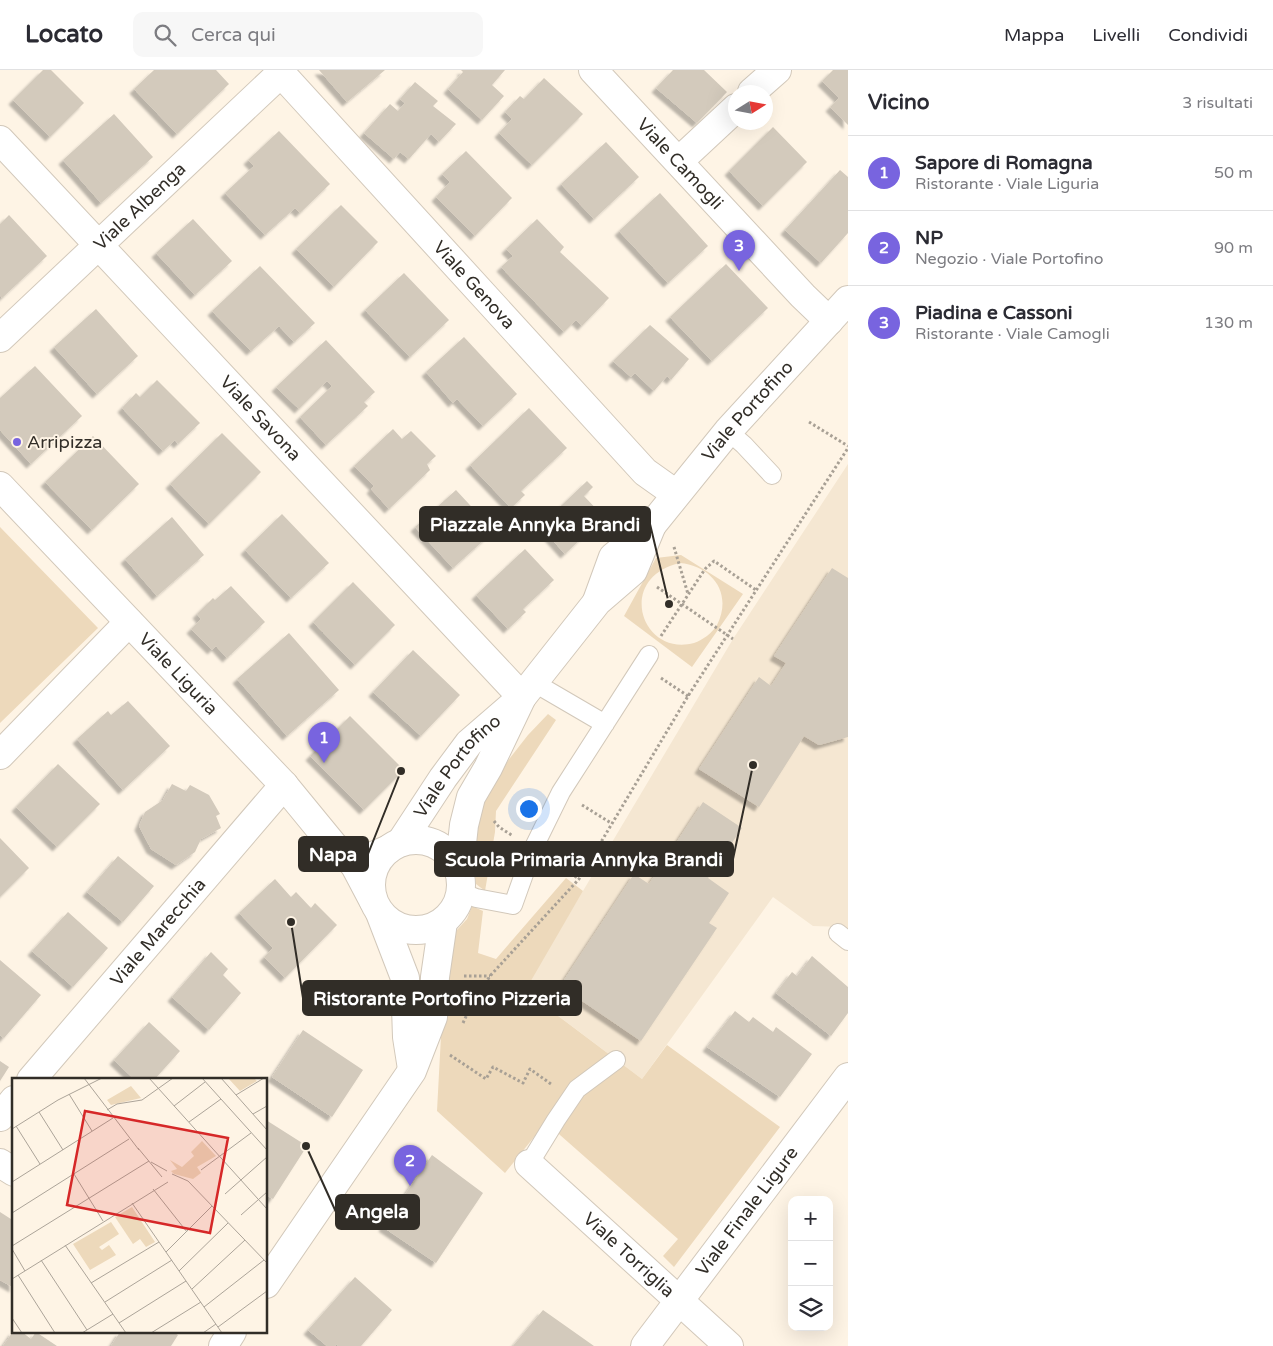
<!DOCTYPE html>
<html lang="it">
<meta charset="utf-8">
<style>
body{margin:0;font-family:"Varela Round",sans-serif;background:#f7f7f7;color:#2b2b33}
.controls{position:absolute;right:15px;bottom:15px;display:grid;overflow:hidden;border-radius:10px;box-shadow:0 5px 20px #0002}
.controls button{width:45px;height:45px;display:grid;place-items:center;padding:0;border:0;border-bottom:1px solid #e1e1e2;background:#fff;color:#2b2b33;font:25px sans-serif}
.compass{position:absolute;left:728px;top:15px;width:45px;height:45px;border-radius:50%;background:#fff;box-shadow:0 5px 20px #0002;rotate:79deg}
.you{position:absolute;left:528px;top:738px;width:18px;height:18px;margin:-12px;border:4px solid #fff;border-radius:50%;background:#1a73e8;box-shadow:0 0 0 8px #1a73e833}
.badge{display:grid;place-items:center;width:32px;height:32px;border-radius:50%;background:#7864df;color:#fff;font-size:16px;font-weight:700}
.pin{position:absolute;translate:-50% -41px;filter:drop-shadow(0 1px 2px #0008)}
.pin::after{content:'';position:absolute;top:26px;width:18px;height:15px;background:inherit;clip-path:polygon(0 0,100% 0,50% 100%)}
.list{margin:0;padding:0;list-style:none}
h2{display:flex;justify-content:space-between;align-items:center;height:65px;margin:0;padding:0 20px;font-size:21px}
h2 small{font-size:16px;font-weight:400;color:#7c7c81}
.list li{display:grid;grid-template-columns:32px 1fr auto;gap:15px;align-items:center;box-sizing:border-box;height:75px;padding:0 20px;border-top:1px solid #e1e1e2}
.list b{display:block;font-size:19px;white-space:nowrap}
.list p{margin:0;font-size:16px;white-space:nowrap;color:#7c7c81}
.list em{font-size:16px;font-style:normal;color:#7c7c81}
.icon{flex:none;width:28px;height:28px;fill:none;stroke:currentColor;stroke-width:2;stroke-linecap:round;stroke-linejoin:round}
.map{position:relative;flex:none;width:848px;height:1276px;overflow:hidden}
header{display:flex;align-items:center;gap:30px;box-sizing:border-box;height:70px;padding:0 25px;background:#fff;border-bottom:1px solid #e1e1e2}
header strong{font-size:24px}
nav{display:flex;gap:28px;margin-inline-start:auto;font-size:18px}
.search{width:350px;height:45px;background:#f7f7f7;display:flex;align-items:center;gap:12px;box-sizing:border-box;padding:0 18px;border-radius:10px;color:#7c7c81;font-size:19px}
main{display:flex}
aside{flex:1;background:#fff}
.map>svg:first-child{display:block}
</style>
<header>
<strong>Locato</strong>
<div class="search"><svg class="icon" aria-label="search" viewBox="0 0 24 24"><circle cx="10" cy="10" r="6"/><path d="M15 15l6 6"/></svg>Cerca qui</div>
<nav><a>Mappa</a><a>Livelli</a><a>Condividi</a></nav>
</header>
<main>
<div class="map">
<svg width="848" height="1276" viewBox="0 0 848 1276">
<defs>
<filter id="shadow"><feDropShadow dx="-4.5" dy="4.5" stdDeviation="1" flood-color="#0004"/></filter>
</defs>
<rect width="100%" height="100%" fill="#fef4e5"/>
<path fill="#f5e7d2" d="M 848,394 L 848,859 L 844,857 L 813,856 L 773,827 L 642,1009 L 524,920 L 733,569 Z"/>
<path fill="#edd9bb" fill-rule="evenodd" d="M 0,457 L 98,558 L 0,653 Z
M 681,485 L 743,524 L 692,597 L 624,546 L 656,488 ZM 680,493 C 712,496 733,523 717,555 C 712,563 703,570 694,573 C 640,587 616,507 680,493 Z
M 548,644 L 556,650 L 496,741 L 495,762 L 485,821 L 476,814 L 472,777 L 486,722 L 510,688 L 528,665 Z
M 566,808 L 583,821 L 525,921 L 642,1009 L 667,975 L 780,1057 L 674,1197 L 663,1186 L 678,1169 L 560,1065 L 547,1051 L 505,1103 L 437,1041 L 446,872 L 467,849 L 472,836 L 483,841 L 478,883 L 496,889 Z"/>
<path fill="#d3cabc" filter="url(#shadow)" d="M 43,0 L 51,0 L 84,33 L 50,67 L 13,30 Z
M 154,0 L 216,0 L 229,14 L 177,64 L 134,19 Z
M 319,0 L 385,0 L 347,32 Z
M 461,0 L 505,0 L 492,15 L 504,26 L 482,50 L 448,19 L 463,2 Z
M 673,0 L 704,0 L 727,22 L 697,53 L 656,18 Z
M 833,0 L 848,0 L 848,55 L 830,37 L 839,28 L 822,11 Z
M 544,8 L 583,44 L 532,95 L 499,63 L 512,49 L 505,42 L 520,26 L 524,29 Z
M 415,12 L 438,31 L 433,36 L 456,54 L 439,72 L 431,64 L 409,89 L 400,82 L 394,89 L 364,63 L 390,34 L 398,41 L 405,33 L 400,29 Z
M 114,44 L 153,87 L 101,133 L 63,90 Z
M 773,57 L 807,92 L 763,136 L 729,101 Z
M 279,61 L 330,114 L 300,143 L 295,138 L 265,165 L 225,123 L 254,96 L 248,90 Z
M 606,72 L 639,107 L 594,149 L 561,114 Z
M 466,81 L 512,128 L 475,166 L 436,127 L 450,112 L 442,104 Z
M 840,100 L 848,107 L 848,163 L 821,193 L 785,160 Z
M 660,123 L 708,176 L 668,213 L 619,161 Z
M 341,135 L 378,172 L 334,217 L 296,179 Z
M 9,145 L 47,186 L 2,228 L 0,225 L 0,154 Z
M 193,149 L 232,191 L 195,225 L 156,183 Z
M 537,149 L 564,177 L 560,182 L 609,228 L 582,256 L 576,250 L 564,262 L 501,197 L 513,186 L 506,179 Z
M 726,194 L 768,238 L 712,291 L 670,247 Z
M 260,196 L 315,253 L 294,272 L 279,256 L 251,281 L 212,241 Z
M 404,203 L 449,250 L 410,287 L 365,240 Z
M 96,239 L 138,286 L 97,324 L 54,277 Z
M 650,255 L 689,289 L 671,310 L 667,306 L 654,321 L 635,303 L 631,307 L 613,291 Z
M 464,267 L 517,324 L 483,356 L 457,329 L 453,333 L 426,302 Z
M 326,270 L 375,322 L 364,332 L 368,336 L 326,375 L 300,347 L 332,316 L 327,311 L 299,339 L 276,317 Z
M 35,296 L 82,346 L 31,394 L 0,360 L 0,328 Z
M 157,310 L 200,353 L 178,374 L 175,370 L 163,381 L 122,338 L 136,323 L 140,327 Z
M 529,338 L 567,378 L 521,421 L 525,425 L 511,438 L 470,395 Z
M 393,359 L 402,369 L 411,361 L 436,386 L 427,394 L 430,400 L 389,439 L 371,419 L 374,416 L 354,396 Z
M 222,363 L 261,402 L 209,454 L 170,414 Z
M 93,366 L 139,414 L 92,460 L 45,412 Z
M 587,411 L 593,417 L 584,426 L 604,447 L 565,484 L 540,456 Z
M 456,420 L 494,461 L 453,498 L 415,457 Z
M 282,444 L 329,493 L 291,528 L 245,480 Z
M 172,447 L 204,485 L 157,526 L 125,489 Z
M 525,479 L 554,510 L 523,539 L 526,542 L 508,559 L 476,525 Z
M 832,498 L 848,508 L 848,667 L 819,675 L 804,666 L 759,737 L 699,699 L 759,607 L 771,616 L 786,593 L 774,586 Z
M 353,512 L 395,555 L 355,595 L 313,552 Z
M 231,516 L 265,552 L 227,588 L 216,576 L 212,580 L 191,559 L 201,549 L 197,544 L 213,528 L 215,530 Z
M 289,563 L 339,620 L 287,666 L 237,609 Z
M 413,580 L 460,625 L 421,666 L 373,622 Z
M 128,631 L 170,676 L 123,720 L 77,669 L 108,641 L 111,645 Z
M 350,646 L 404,700 L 364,740 L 310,686 Z
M 58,694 L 100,734 L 57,777 L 16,737 Z
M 172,714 L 186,721 L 190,715 L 209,725 L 220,744 L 216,746 L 221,758 L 201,769 L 195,782 L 176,795 L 151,779 L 139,756 L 145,742 L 163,730 Z
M 703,732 L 742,758 L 708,808 L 729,823 L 709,853 L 717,858 L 641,971 L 560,916 L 634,804 L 649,814 Z
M 0,768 L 29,798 L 0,827 Z
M 118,786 L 154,816 L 123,852 L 87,822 Z
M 275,809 L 291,827 L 296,822 L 311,838 L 315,833 L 337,855 L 285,908 L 264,887 L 273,878 L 239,843 Z
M 68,842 L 108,878 L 73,917 L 32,881 Z
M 211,882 L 228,899 L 223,905 L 241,923 L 209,960 L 172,927 Z
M 812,886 L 848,917 L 848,943 L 831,966 L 776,923 L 792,902 L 797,906 Z
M 0,890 L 41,925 L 4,968 L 0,965 Z
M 735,941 L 749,952 L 753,947 L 773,962 L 776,957 L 812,984 L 780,1027 L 707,977 Z
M 149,952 L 180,981 L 154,1010 L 135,1010 L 114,990 Z
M 303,960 L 363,1000 L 332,1047 L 272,1007 Z
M 0,991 L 9,997 L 0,1011 Z
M 266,1050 L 307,1076 L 273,1129 L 266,1125 Z
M 432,1085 L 483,1123 L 436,1193 L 383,1157 Z
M 0,1142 L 14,1151 L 14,1218 L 0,1210 Z
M 355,1207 L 392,1240 L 361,1276 L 338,1276 L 337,1274 L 335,1276 L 327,1276 L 308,1260 Z
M 543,1240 L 594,1276 L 513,1276 Z
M 14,1260 L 14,1262 L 22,1262 L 31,1269 L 36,1262 L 57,1276 L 3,1276 Z
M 120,1262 L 173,1262 L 178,1265 L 171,1276 L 111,1276 Z"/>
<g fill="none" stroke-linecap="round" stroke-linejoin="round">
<g stroke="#d2c8ba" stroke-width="20">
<path id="service" d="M 728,361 L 744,375 L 772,405
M 533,612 L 605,654
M 461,822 L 476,828 L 513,835 L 533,779 L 561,722 L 649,585
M 838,863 L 848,871
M 529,1094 L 556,1050 L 577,1019 L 616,990"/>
</g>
<g stroke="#d2c8ba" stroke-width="30">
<g id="minor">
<path id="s1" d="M 278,0 L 645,402 L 676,424"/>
<path id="s2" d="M 593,0 L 803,226 L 829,251"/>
<path d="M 752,22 L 777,0"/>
<path id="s3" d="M 0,70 L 522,627"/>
<path d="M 679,91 L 736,38"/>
<path id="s4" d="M 0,268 L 281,3"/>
<path id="s5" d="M 0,416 L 284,715 L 334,776 L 354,794 L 373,830"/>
<path d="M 0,685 L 129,552"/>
<path d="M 354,794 L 389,779"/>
<path id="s6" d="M 31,1010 L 284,715"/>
<path d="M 0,1047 L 14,1030"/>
<path d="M 0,1093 L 14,1102"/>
<path id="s7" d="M 529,1094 L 729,1276"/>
<path id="s8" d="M 645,1276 L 848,1007"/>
</g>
</g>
<g stroke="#d2c8ba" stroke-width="30">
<g id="tertiary">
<path id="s9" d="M 597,531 L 613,487 L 652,455 L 728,361 L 848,230"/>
<circle cx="416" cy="815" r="45"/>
<path id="s10" d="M 401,772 L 443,708 L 469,673 L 513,635"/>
<path d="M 459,801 L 464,755 L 471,727 L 488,698 L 522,627 L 597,532 L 633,501 L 652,455"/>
<path d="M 380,843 L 405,908 L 407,967 L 412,999"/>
<path d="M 266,1214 L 412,1001 L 433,947 L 435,907 L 443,852"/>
<path d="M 223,1276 L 232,1262"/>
</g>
</g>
<path stroke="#a8a095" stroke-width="3" stroke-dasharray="2.5 2.5" stroke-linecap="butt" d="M 809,352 L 848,376
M 674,477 L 688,524
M 657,517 L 733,569
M 661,566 L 705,499 L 714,491 L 756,520
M 661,608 L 688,626
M 582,735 L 611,753
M 494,751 L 499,757 L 513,766
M 554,792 L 579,809
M 464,906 L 490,906
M 463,953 L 470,938 L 490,906 L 579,809 L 688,626 L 848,378
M 450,985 L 486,1009 L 493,997 L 523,1013 L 530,999 L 551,1014"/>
<use href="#service" stroke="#fff" stroke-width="18"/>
<use href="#minor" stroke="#fff" stroke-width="28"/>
<use href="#tertiary" stroke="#fff" stroke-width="28"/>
</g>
<circle fill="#7864df" stroke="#fef4e5" stroke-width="2" cx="17" cy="372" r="5"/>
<g text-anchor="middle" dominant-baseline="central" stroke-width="4" stroke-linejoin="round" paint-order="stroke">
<g font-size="18" fill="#312d27" stroke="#fef4e5">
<text stroke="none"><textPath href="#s2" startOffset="128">Viale Camogli</textPath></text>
<text stroke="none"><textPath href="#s4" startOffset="192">Viale Albenga</textPath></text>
<text stroke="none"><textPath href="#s1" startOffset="291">Viale Genova</textPath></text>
<text stroke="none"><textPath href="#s9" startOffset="246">Viale Portofino</textPath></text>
<text stroke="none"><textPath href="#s3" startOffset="381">Viale Savona</textPath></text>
<text stroke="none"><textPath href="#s5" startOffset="259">Viale Liguria</textPath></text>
<text stroke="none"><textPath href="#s10" startOffset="95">Viale Portofino</textPath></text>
<text stroke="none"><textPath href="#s6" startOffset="195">Viale Marecchia</textPath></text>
<text stroke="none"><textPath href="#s8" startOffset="169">Viale Finale Ligure</textPath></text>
<text stroke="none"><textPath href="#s7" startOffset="135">Viale Torriglia</textPath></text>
</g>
<g font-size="18" fill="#312d27" stroke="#fef4e5" text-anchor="start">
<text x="27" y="372">Arripizza</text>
</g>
</g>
<g transform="translate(12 1008)">
<rect width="255" height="255" fill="#fef4e5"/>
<path d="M 216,0 L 242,0 L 245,3 L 228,13 ZM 119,8 L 129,20 L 99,27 L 95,22 ZM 190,63 L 204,78 L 185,89 L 189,95 L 181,101 L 162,96 L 159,93 L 165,91 L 158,82 L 170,89 L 182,78 L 179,74 ZM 120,129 L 143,164 L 134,169 L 128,161 L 121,166 L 103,139 ZM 99,144 L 107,156 L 87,169 L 90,172 L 97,167 L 104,177 L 78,192 L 61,166 Z" fill="#edd9bb"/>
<path fill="none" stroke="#aca499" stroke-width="1" d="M 72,0 L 127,72M 137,0 L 255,131M 190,0 L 255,72M 209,0 L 255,52M 57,16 L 80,53M 224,17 L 252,0M 162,28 L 193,4M 95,32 L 105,26 L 130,22 L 161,0M 27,34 L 51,72M 241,36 L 255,28M 177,44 L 209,21M 4,48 L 28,86M 0,51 L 46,22 L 90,0M 126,70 L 150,99M 139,84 L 155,93M 189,92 L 239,55M 62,96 L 91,143M 160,96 L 176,103 L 255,185M 0,104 L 101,40M 141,111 L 175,154M 213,116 L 255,79M 120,125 L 210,255M 0,135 L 117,61M 229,137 L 255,114M 53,167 L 114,255M 0,168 L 137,83M 0,171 L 13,193M 154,174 L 200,128M 29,182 L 75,252M 167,193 L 216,145M 6,197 L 43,255M 0,201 L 156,104M 79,205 L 147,164M 180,211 L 233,162M 93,224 L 160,182M 192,229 L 252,182M 0,240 L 10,255M 107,245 L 174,203M 206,249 L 255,213M 70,255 L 101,236M 139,255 L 189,224M 191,255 L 204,246"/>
<path fill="#d62828" fill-opacity="0.15" stroke="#d62828" stroke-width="2.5" d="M 73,33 L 216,60 L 198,155 L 55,127 Z"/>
<rect width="255" height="255" fill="none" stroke="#312d27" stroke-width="2.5"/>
</g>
<path fill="none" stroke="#312d27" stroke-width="2" d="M669 534L650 454M401 701L368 784M753 695L733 789M291 852L303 928M306 1076L336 1142"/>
<g fill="#312d27" stroke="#fef4e5" stroke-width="2">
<circle cx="669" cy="534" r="5"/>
<circle cx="401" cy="701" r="5"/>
<circle cx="753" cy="695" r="5"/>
<circle cx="291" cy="852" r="5"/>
<circle cx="306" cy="1076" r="5"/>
</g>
<g fill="#312d27" stroke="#312d27" stroke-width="2">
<rect x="420" y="437" width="230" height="34" rx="5"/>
<rect x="299" y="767" width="69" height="34" rx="5"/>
<rect x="435" y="772" width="298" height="34" rx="5"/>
<rect x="303" y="911" width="278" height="34" rx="5"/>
<rect x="336" y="1125" width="83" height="34" rx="5"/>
</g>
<g font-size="19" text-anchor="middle" font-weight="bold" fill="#fff">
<text x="535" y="461">Piazzale Annyka Brandi</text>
<text x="333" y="791">Napa</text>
<text x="584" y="796">Scuola Primaria Annyka Brandi</text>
<text x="442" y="935">Ristorante Portofino Pizzeria</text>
<text x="377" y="1148">Angela</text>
</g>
</svg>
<div class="controls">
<button>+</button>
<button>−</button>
<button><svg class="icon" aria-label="layers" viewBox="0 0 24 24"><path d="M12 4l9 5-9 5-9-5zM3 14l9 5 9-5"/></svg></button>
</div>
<svg class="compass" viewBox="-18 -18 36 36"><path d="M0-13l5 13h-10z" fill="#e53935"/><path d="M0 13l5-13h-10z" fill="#7c7c81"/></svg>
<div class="you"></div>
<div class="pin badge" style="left:324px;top:693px">1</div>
<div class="pin badge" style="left:410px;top:1116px">2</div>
<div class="pin badge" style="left:739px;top:201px">3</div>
</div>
<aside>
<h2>Vicino<small>3 risultati</small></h2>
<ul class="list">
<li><span class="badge">1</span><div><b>Sapore di Romagna</b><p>Ristorante · Viale Liguria</p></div><em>50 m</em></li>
<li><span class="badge">2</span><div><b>NP</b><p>Negozio · Viale Portofino</p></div><em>90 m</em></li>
<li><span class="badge">3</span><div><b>Piadina e Cassoni</b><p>Ristorante · Viale Camogli</p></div><em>130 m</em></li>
</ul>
</aside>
</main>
